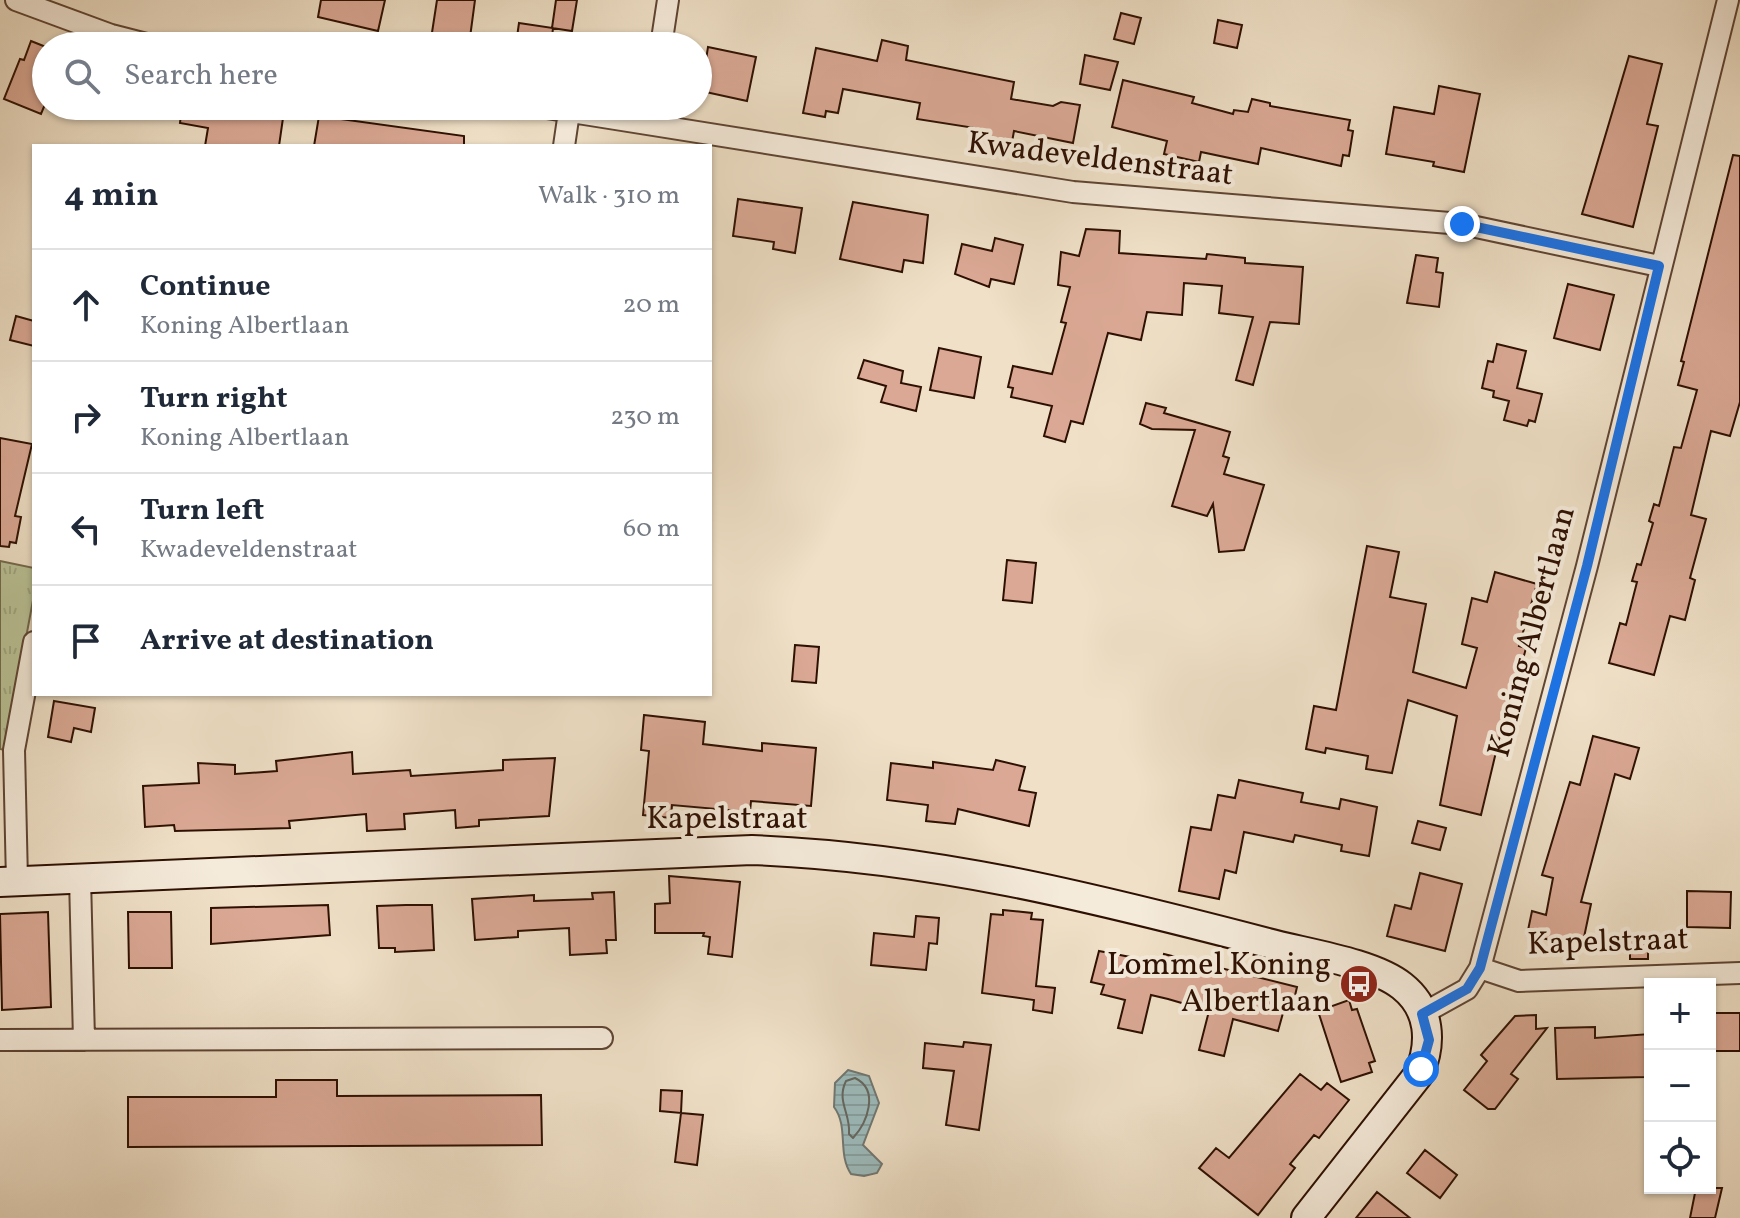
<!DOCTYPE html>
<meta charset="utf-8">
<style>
body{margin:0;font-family:Vollkorn,serif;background:#f2f2f3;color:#1f2937}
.controls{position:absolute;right:24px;bottom:24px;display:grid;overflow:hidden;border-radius:0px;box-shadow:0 2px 6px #0004}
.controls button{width:72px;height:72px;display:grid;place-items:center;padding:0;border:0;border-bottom:2px solid #e0e1e3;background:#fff;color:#1f2937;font:40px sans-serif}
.stop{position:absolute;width:24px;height:24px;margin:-18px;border:6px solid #1a73e8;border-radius:50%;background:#fff}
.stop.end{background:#1a73e8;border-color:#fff;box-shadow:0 2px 8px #0008}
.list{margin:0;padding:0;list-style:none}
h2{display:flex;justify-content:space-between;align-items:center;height:104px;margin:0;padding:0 32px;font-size:34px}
h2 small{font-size:26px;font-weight:400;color:#747a83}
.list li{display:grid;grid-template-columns:52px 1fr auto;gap:24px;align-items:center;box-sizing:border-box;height:112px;padding:0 32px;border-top:2px solid #e0e1e3}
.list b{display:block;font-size:30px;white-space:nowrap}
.list p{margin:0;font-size:26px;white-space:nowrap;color:#747a83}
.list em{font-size:26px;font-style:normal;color:#747a83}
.icon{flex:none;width:44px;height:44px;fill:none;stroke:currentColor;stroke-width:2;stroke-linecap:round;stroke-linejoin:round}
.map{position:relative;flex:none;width:1740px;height:1218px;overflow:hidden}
.search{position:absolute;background:#fff;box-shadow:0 2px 6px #0004;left:32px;top:32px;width:680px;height:88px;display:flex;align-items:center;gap:20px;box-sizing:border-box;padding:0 28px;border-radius:44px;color:#747a83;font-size:30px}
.panel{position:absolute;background:#fff;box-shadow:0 2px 6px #0004;left:32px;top:144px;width:680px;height:552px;border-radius:0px}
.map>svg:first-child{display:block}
</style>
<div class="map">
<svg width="1740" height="1218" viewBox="0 0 1740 1218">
<defs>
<pattern id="grass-tufts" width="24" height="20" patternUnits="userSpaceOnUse" patternTransform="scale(2)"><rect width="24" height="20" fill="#b9c296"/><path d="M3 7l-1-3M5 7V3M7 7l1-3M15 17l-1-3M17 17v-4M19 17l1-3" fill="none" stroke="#9fa680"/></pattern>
<pattern id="water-rules" width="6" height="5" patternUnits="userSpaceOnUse" patternTransform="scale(2)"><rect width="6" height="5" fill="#9cbbbc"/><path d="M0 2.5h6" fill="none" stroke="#87a0a0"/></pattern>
</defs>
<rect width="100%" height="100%" fill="#efe0c7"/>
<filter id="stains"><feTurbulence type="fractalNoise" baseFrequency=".0025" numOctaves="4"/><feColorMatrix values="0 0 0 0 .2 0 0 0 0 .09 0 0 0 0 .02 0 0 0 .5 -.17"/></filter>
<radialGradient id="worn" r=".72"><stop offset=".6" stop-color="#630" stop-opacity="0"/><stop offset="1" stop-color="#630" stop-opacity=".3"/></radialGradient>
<path fill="url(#grass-tufts)" stroke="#74694c" stroke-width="2" d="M 0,561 L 34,568 L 34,595 L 5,750 L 0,749 Z"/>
<path fill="url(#water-rules)" stroke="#707772" stroke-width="2" d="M 848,1070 L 869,1076 L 879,1103 L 863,1145 L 882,1164 L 877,1173 L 864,1176 L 851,1174 C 837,1153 849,1127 834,1107 L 835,1083 Z"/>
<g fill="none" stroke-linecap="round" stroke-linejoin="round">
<path stroke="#65665f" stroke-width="2" d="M 855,1078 C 880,1090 867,1123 853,1138 L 849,1134 C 851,1114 836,1101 846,1081 Z"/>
</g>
<path fill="#daa894" stroke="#2e1002" stroke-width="2" d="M 321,0 L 385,0 L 378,31 L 318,17 Z
M 437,0 L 475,0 L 469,45 L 431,39 Z
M 556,0 L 577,0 L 572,31 L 552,28 Z
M 1121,13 L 1141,18 L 1134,44 L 1114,39 Z
M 1218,20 L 1242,25 L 1237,48 L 1214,43 Z
M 519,23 L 553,28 L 551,46 L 516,44 Z
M 882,40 L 908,46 L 906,60 L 1014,82 L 1011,99 L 1053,106 L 1061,102 L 1080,105 L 1073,143 L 1014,131 L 1012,142 L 974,136 L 975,128 L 917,119 L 920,103 L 843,89 L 838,113 L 826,111 L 825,117 L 803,113 L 816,48 L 877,61 Z
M 31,41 L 46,47 L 46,102 L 41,114 L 4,99 L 20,59 L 24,60 Z
M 708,47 L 756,57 L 747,101 L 701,91 Z
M 1085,55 L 1118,62 L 1110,90 L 1080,84 Z
M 1629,56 L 1662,64 L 1647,124 L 1658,126 L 1633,227 L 1582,214 Z
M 1123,80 L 1194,97 L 1192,103 L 1233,114 L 1234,110 L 1248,112 L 1252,99 L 1270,103 L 1270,106 L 1350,120 L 1348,130 L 1353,131 L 1349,156 L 1343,155 L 1341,166 L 1261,148 L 1258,164 L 1201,152 L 1199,162 L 1164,154 L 1167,141 L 1112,127 Z
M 1439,86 L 1480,94 L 1464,172 L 1433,166 L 1434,162 L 1386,154 L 1394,107 L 1434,114 Z
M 182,106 L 254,106 L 284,111 L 279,146 L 205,146 L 208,128 L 180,123 Z
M 319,116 L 464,136 L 464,146 L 314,146 Z
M 1733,155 L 1740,156 L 1740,402 L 1730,436 L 1711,431 L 1691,515 L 1706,519 L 1690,578 L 1695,580 L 1685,620 L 1670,616 L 1654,675 L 1609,663 L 1620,623 L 1626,625 L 1637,582 L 1632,581 L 1637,564 L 1641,565 L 1653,523 L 1649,521 L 1654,504 L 1659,506 L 1674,447 L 1681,448 L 1697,390 L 1678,385 L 1684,362 L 1681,361 Z
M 738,199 L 802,208 L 795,253 L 773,249 L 774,242 L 733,236 Z
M 853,202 L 928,215 L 923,263 L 904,260 L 902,272 L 840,259 Z
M 1086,229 L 1120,231 L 1119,253 L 1206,259 L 1207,254 L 1245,258 L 1245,263 L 1303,267 L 1299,324 L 1270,322 L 1253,385 L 1236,380 L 1253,317 L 1219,313 L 1222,286 L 1184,283 L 1182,315 L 1147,312 L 1141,340 L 1108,333 L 1083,424 L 1071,421 L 1065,442 L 1044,436 L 1052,406 L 1011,397 L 1013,388 L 1008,387 L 1013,366 L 1052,374 L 1066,323 L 1061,322 L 1070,287 L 1058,285 L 1061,252 L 1079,256 Z
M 995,238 L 1023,245 L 1014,284 L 991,279 L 989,287 L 955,274 L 962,244 L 992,251 Z
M 1416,255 L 1438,258 L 1436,272 L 1443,273 L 1439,307 L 1407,303 Z
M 1568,284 L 1614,295 L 1600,350 L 1554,338 Z
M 16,316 L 34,321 L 34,346 L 10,340 Z
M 1497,344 L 1526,351 L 1517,388 L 1542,394 L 1535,422 L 1529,420 L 1527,426 L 1504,420 L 1509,401 L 1493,397 L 1494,391 L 1482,388 L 1488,361 L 1493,362 Z
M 939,348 L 981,357 L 974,398 L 930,390 Z
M 864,360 L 903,371 L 901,383 L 921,387 L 916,411 L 881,402 L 886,386 L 858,378 Z
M 1146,403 L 1166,408 L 1164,413 L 1230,432 L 1223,456 L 1229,458 L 1224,474 L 1264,485 L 1244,550 L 1219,552 L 1213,504 L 1207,516 L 1172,506 L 1195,430 L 1152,429 L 1140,424 Z
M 0,438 L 32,444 L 15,516 L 21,517 L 16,543 L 10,542 L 9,547 L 0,546 Z
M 1367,546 L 1399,552 L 1390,597 L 1426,604 L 1413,672 L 1466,688 L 1477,648 L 1462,644 L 1472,598 L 1487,602 L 1495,572 L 1537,584 L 1519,646 L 1526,648 L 1515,690 L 1511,689 L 1481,815 L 1440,805 L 1457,716 L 1408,700 L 1392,773 L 1366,769 L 1368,756 L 1326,748 L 1325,753 L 1306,749 L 1314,706 L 1336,710 Z
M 1007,560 L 1036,563 L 1032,603 L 1003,600 Z
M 795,645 L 819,647 L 816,683 L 792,681 Z
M 54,701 L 95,708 L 91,732 L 74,728 L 71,742 L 48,737 Z
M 644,715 L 705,722 L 703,744 L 762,751 L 762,743 L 816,748 L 811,806 L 751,801 L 750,812 L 672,805 L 671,818 L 643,815 L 649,751 L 641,750 Z
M 1593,736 L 1639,748 L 1630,779 L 1615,774 L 1581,902 L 1591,904 L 1583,942 L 1558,936 L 1556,941 L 1527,935 L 1532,911 L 1546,915 L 1553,878 L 1542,875 L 1570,782 L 1580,785 Z
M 352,752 L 353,774 L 410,770 L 411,776 L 503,770 L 503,760 L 555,758 L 549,816 L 479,820 L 479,826 L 456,828 L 455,810 L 404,814 L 405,829 L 367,831 L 366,814 L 289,821 L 290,828 L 175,831 L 174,825 L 145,827 L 143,786 L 199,783 L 198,763 L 235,765 L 235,774 L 277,771 L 276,761 Z
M 996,760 L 1025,767 L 1019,790 L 1036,793 L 1029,826 L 958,809 L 955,824 L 926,821 L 928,805 L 887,800 L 891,763 L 933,768 L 933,762 L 993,770 Z
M 1239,780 L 1303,793 L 1301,802 L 1339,809 L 1341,799 L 1377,807 L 1369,856 L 1341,851 L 1342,845 L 1295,835 L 1293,842 L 1244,832 L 1236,873 L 1225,870 L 1219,899 L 1179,891 L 1191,827 L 1211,830 L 1218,795 L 1235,798 Z
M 1418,821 L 1446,828 L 1440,850 L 1412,843 Z
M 1420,873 L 1462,884 L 1445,951 L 1387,936 L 1395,905 L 1411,909 Z
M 669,876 L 740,882 L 732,957 L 708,954 L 710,937 L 703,936 L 704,933 L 655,933 L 655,904 L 670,903 Z
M 1687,891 L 1731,892 L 1730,928 L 1687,927 Z
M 614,892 L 616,940 L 606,940 L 607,953 L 570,955 L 569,928 L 518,931 L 518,937 L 475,940 L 472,899 L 534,895 L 534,901 L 593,899 L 592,893 Z
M 328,905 L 330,935 L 211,944 L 211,908 Z
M 406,905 L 432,905 L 434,950 L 395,952 L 395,948 L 379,948 L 377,906 Z
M 1003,910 L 1032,913 L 1031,919 L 1043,920 L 1036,986 L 1055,988 L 1052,1013 L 1033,1010 L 1034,1000 L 982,993 L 991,914 L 1003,915 Z
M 48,912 L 51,1007 L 2,1010 L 0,914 Z
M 128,912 L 171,912 L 172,968 L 129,968 Z
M 916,916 L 939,918 L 937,944 L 929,943 L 926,970 L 871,965 L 874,933 L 914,937 Z
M 1630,937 L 1648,937 L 1648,959 L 1630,959 Z
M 1099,951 L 1162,963 L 1164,954 L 1297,987 L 1291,1013 L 1283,1013 L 1278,1031 L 1233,1019 L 1224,1056 L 1199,1050 L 1209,1011 L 1168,999 L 1151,995 L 1142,1033 L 1118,1028 L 1125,1000 L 1101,994 L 1104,985 L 1091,982 Z
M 1349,1000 L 1352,1010 L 1357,1009 L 1375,1061 L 1369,1063 L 1372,1072 L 1341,1082 L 1318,1011 Z
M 1710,1013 L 1740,1013 L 1740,1051 L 1710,1051 Z
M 1536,1015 L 1536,1029 L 1547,1028 L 1511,1074 L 1518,1079 L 1495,1109 L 1488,1109 L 1464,1090 L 1487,1061 L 1481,1055 L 1515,1016 Z
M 1595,1027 L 1595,1038 L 1650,1034 L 1647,1077 L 1557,1079 L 1555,1028 Z
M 964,1042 L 991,1045 L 979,1130 L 946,1125 L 954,1071 L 923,1068 L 925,1043 L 963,1047 Z
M 1300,1074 L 1321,1090 L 1327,1083 L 1349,1100 L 1319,1138 L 1314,1135 L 1290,1164 L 1295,1168 L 1258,1215 L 1199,1168 L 1216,1148 L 1229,1158 Z
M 276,1080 L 337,1080 L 337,1096 L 541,1095 L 542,1145 L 128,1147 L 128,1097 L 276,1097 Z
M 661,1090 L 682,1091 L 681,1113 L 660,1111 Z
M 681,1113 L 703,1115 L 697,1165 L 675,1162 Z
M 1425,1150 L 1457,1175 L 1440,1198 L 1407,1173 Z
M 1696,1188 L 1722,1188 L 1715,1218 L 1690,1218 Z
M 1377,1192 L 1410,1218 L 1356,1218 Z"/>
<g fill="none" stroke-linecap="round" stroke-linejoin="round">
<g stroke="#5e4433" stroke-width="24">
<path id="minor" d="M 16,0 L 111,35 L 154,46
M 661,46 L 668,0
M 534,106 L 1073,192 L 1462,224 L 1659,266
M 564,146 L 569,112
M 80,878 L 84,1040
M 17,881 L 14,750 L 34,642
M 1480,968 L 1519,981 L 1740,973
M 1422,1014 L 1467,989 L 1480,968 L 1587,566 L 1728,0
M 0,1040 L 602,1038"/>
</g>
<g stroke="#2e1002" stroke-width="32">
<path id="secondary" d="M 0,882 L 752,850 C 932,857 1091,897 1264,942 C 1303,953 1372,962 1402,986 C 1431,1009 1432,1043 1419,1074 L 1306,1218"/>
</g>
<use href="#minor" stroke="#f5ebdb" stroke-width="20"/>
<use href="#secondary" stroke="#f5ebdb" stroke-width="28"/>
</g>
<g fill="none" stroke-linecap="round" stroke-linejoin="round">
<path stroke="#1a73e8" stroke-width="10" d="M 1421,1069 L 1429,1040 L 1422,1014 L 1467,989 L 1480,968 L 1587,566 L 1659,266 L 1462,224"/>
</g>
<defs>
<g id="bus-disc" transform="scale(2)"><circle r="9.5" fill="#8f2418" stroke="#f5ebdb"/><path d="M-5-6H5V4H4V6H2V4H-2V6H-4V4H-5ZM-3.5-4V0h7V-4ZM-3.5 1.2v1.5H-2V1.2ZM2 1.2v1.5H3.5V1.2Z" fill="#fff"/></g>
</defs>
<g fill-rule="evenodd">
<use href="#bus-disc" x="1359" y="984"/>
</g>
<g text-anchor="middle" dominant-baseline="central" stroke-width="8" stroke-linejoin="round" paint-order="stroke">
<g font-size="32" fill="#2e1002" stroke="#f5ebdb">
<text transform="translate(1100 160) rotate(7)">Kwadeveldenstraat</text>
<text transform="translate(1533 632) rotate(-75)">Koning Albertlaan</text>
<text x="727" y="820">Kapelstraat</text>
<text transform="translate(1608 943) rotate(-2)">Kapelstraat</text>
</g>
<g font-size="32" fill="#2e1002" stroke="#f5ebdb" text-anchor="end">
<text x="1331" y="966">Lommel Koning<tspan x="1331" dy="37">Albertlaan</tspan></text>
</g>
</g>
<rect width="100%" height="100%" filter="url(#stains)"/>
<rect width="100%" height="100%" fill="url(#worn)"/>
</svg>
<div class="controls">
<button>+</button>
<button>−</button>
<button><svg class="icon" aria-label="locate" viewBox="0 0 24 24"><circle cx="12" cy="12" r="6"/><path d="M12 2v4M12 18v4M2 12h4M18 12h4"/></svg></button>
</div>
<div class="stop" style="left:1421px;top:1069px"></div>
<div class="stop end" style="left:1462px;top:224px"></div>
<div class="search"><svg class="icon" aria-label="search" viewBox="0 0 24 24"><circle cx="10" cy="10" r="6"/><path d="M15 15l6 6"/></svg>Search here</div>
<section class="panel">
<h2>4 min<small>Walk · 310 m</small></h2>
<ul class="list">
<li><svg class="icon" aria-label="ahead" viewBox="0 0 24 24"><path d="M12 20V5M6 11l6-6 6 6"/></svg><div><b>Continue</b><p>Koning Albertlaan</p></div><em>20 m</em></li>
<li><svg class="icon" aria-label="right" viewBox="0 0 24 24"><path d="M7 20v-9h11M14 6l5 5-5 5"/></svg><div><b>Turn right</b><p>Koning Albertlaan</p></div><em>230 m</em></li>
<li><svg class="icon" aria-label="left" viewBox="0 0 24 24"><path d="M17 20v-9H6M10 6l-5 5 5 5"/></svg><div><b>Turn left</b><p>Kwadeveldenstraat</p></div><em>60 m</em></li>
<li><svg class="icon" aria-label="arrive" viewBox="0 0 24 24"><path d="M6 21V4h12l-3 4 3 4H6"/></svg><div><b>Arrive at destination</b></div></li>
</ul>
</section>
</div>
